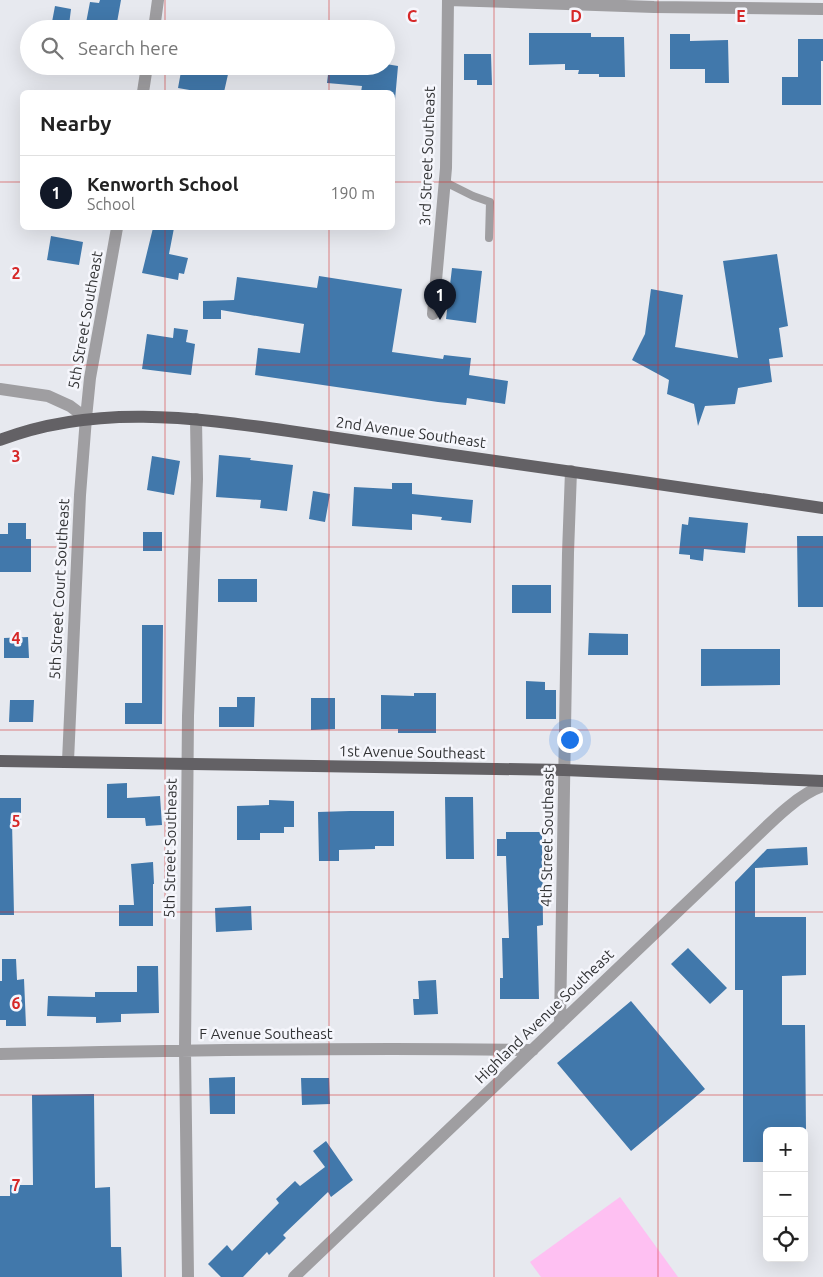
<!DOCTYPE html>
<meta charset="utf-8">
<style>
body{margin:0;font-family:Ubuntu,sans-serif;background:#f6f6f6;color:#222}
.controls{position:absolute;right:15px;bottom:15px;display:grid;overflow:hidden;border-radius:8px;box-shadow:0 5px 20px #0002}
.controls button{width:45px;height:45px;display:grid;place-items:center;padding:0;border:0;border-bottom:1px solid #e0e0e0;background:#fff;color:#222;font:25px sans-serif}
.you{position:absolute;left:569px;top:739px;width:18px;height:18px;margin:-12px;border:4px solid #fff;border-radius:50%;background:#1a73e8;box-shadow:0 0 0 8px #1a73e833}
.badge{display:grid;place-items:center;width:32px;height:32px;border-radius:50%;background:#111827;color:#fff;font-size:16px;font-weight:700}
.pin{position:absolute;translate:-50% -41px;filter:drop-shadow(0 1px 2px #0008)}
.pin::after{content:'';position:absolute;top:26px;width:18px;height:15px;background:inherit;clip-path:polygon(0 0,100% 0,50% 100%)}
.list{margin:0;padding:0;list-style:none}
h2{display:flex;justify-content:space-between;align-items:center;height:65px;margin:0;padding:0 20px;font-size:21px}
h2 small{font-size:16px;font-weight:400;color:#767676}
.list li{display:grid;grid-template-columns:32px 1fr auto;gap:15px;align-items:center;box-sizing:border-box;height:75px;padding:0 20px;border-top:1px solid #e0e0e0}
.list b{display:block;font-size:19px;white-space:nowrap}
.list p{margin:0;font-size:16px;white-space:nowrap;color:#767676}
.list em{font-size:16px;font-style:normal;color:#767676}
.icon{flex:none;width:28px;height:28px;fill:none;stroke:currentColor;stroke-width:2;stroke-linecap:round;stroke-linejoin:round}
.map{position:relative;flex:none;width:823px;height:1277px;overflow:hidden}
.search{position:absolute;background:#fff;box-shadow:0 5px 20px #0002;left:20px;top:20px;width:375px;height:55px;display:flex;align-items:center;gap:12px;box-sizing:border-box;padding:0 18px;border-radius:28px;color:#767676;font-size:19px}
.panel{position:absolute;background:#fff;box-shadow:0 5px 20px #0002;left:20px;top:90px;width:375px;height:140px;border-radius:8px}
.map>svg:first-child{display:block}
</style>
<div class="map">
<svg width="823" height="1277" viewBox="0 0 823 1277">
<rect width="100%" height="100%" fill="#e7e9ef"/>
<path fill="#fec0f2" d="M 620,1197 L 678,1277 L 541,1277 L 530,1262 Z"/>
<path fill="#4178ab" d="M 100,0 L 121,0 L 116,28 L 86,23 L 90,2 L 99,3 Z
M 55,6 L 71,9 L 69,25 L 52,22 Z
M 529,33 L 591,33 L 591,37 L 624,37 L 625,77 L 599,77 L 599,74 L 578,74 L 579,70 L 565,70 L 565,64 L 529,65 Z
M 670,34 L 690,34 L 690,41 L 728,40 L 729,83 L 705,83 L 705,69 L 670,69 Z
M 798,39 L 823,39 L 823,61 L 821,61 L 821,105 L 782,105 L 782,77 L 798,77 Z
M 464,54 L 491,54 L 492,85 L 477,85 L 477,80 L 464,80 Z
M 386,64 L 398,66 L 395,100 L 392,100 L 392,92 L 361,92 L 362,86 L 327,83 L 329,66 L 386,66 Z
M 182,66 L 210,66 L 229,70 L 224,92 L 201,92 L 178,88 Z
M 153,228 L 174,228 L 169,254 L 188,258 L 184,274 L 179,273 L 178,280 L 142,273 Z
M 51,236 L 83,242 L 79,265 L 47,260 Z
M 777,254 L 788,326 L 779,328 L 783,357 L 769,359 L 772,382 L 738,388 L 735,404 L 705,406 L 698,426 L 694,404 L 667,394 L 669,380 L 632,360 L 645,334 L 651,289 L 683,295 L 675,347 L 738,358 L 723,261 Z
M 452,268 L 482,271 L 476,323 L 446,319 Z
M 319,276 L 402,289 L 392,352 L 443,359 L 444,355 L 471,358 L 469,375 L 508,381 L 505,404 L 467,398 L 466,405 L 438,402 L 255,375 L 258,348 L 300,353 L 304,324 L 221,310 L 221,319 L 203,319 L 203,301 L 234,300 L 237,277 L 317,288 Z
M 174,328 L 188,330 L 186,342 L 195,344 L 191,375 L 142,369 L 147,334 L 173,338 Z
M 219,455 L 251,458 L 250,460 L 293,465 L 287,511 L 260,508 L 261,500 L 216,497 Z
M 152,456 L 180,461 L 174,495 L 147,490 Z
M 392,483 L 412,483 L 412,494 L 473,500 L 471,523 L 441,520 L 442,517 L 412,514 L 412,530 L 352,526 L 354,487 L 392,489 Z
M 313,491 L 330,494 L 325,522 L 309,519 Z
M 689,517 L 748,523 L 745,553 L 704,549 L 703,561 L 690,559 L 690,555 L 679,554 L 682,524 L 688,525 Z
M 8,523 L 26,523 L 26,539 L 31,539 L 31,572 L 0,572 L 0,534 L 8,534 Z
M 143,532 L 162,532 L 162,551 L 143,551 Z
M 797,536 L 823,536 L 823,607 L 798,607 Z
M 218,579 L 257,579 L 257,602 L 218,602 Z
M 512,585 L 551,585 L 551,613 L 512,613 Z
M 142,625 L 163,625 L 162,724 L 125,724 L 125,703 L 142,703 Z
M 589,633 L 628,634 L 628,655 L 588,655 Z
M 28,637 L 29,658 L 4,658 L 4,638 Z
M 701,649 L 780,649 L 780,685 L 701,686 Z
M 526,681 L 545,682 L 545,690 L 556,690 L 556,719 L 526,719 Z
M 414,693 L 436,693 L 436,733 L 398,733 L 398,729 L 381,729 L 381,695 L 414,696 Z
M 237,697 L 255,697 L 254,727 L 219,727 L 219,707 L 237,707 Z
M 311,698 L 335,698 L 335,729 L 311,730 Z
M 10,700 L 34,700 L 33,722 L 9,722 Z
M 127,783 L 127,798 L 160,796 L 162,825 L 146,826 L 145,818 L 107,818 L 107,784 Z
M 445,797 L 473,797 L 474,859 L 446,859 Z
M 0,798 L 21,798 L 21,821 L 12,821 L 14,915 L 0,915 Z
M 269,800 L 294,801 L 294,827 L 284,827 L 284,833 L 260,833 L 260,840 L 237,840 L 237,806 L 269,805 Z
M 350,811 L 394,811 L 394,846 L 375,846 L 375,849 L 339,850 L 339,861 L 319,861 L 318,812 Z
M 506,832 L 542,832 L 543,925 L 537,926 L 539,999 L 500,999 L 500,978 L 503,978 L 502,938 L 509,938 L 506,856 L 497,856 L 497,839 L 506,839 Z
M 807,847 L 808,865 L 755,868 L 755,917 L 806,917 L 806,975 L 782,976 L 782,1025 L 805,1025 L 806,1131 L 767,1131 L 767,1162 L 743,1162 L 743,990 L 735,990 L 735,882 L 767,849 Z
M 153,862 L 154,884 L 153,884 L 153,926 L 119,926 L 119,905 L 134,905 L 131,864 Z
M 251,906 L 252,930 L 216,932 L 215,908 Z
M 688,948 L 727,988 L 710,1004 L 671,964 Z
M 2,959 L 16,959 L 17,980 L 24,979 L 26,1026 L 6,1026 L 6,1020 L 0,1020 L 0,981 L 2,981 Z
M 137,966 L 158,966 L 159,1013 L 121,1014 L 121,1022 L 96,1023 L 96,1017 L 47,1016 L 48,996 L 95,997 L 95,992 L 137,992 Z
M 436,980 L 438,1014 L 414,1015 L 413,999 L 419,999 L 418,981 Z
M 631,1001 L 705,1089 L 631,1151 L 557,1063 Z
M 235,1077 L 235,1114 L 210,1114 L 209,1078 Z
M 301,1078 L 329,1078 L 330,1104 L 302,1105 Z
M 94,1094 L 95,1188 L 110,1187 L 111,1247 L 121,1247 L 122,1277 L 0,1277 L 0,1196 L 10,1196 L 10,1185 L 33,1185 L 32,1095 Z
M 326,1141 L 353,1180 L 331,1197 L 328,1192 L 283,1235 L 286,1238 L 269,1255 L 267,1252 L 243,1277 L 221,1277 L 208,1264 L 227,1245 L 232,1251 L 279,1203 L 276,1199 L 295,1181 L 300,1186 L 325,1167 L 313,1151 Z"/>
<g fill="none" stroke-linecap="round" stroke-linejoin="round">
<path stroke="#9f9ea1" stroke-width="8" d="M 445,182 L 473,196 L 490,202 L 489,238"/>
<path stroke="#9f9ea1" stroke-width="12" d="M 449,0 L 654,7 L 823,9
M 154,29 L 158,0
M 143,92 L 147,66
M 433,314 L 446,168 L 448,0
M 0,389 L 48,396 L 70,406 L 86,418
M 68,761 L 80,495 L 86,418 L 90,378 L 117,228
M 560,1024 L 568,553 L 571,471
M 0,1054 C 178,1050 355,1047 533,1050
M 188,1277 L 185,1050 L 188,716 L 197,479 L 196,419
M 294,1277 L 737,855 C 760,834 794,795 823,786"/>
<path stroke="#636165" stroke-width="12" d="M 0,440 C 94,404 192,417 289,431 C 341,439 394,446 446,454 C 572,472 697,489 823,508
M 0,761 L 564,770 L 823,781"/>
</g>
<path fill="none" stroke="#d62828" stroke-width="1" stroke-opacity="0.55" d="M 165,0 L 165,29M 329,0 L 329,29M 494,0 L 494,1277M 658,0 L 658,1277M 165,66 L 165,92M 329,66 L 329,92M 0,182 L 22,182M 392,182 L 823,182M 165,228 L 165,1277M 329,228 L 329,1277M 0,365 L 823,365M 0,547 L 823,547M 0,730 L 823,730M 0,912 L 823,912M 0,1095 L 823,1095"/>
<g text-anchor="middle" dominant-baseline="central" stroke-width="5" stroke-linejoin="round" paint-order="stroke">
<g font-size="15" fill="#323335" stroke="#f5f6fc">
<text transform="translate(427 156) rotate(-88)">3rd Street Southeast</text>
<text transform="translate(85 320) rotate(-80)">5th Street Southeast</text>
<text transform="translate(411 432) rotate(8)">2nd Avenue Southeast</text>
<text transform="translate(59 589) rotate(-87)">5th Street Court Southeast</text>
<text transform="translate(412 752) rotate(1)">1st Avenue Southeast</text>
<text transform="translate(547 837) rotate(-89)">4th Street Southeast</text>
<text transform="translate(170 848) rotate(-89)">5th Street Southeast</text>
<text transform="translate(544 1016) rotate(-44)">Highland Avenue Southeast</text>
<text x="266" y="1033">F Avenue Southeast</text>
</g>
</g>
<g font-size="16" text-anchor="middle" font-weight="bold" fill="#d62828" stroke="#f5f6fc" stroke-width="5" stroke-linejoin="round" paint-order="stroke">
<text x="412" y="22">C</text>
<text x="576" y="22">D</text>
<text x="741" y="22">E</text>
<text x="16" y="279">2</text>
<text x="16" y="462">3</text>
<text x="16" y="644">4</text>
<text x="16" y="827">5</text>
<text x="16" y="1009">6</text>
<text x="16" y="1191">7</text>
</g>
</svg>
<div class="controls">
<button>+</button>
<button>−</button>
<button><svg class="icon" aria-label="locate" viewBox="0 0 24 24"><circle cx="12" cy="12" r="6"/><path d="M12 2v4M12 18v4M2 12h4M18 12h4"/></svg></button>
</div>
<div class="you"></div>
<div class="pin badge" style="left:440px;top:320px">1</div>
<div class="search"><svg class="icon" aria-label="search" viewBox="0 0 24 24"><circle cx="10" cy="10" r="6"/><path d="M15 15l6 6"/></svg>Search here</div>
<section class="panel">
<h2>Nearby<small></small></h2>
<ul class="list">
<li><span class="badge">1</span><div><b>Kenworth School</b><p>School</p></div><em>190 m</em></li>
</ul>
</section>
</div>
